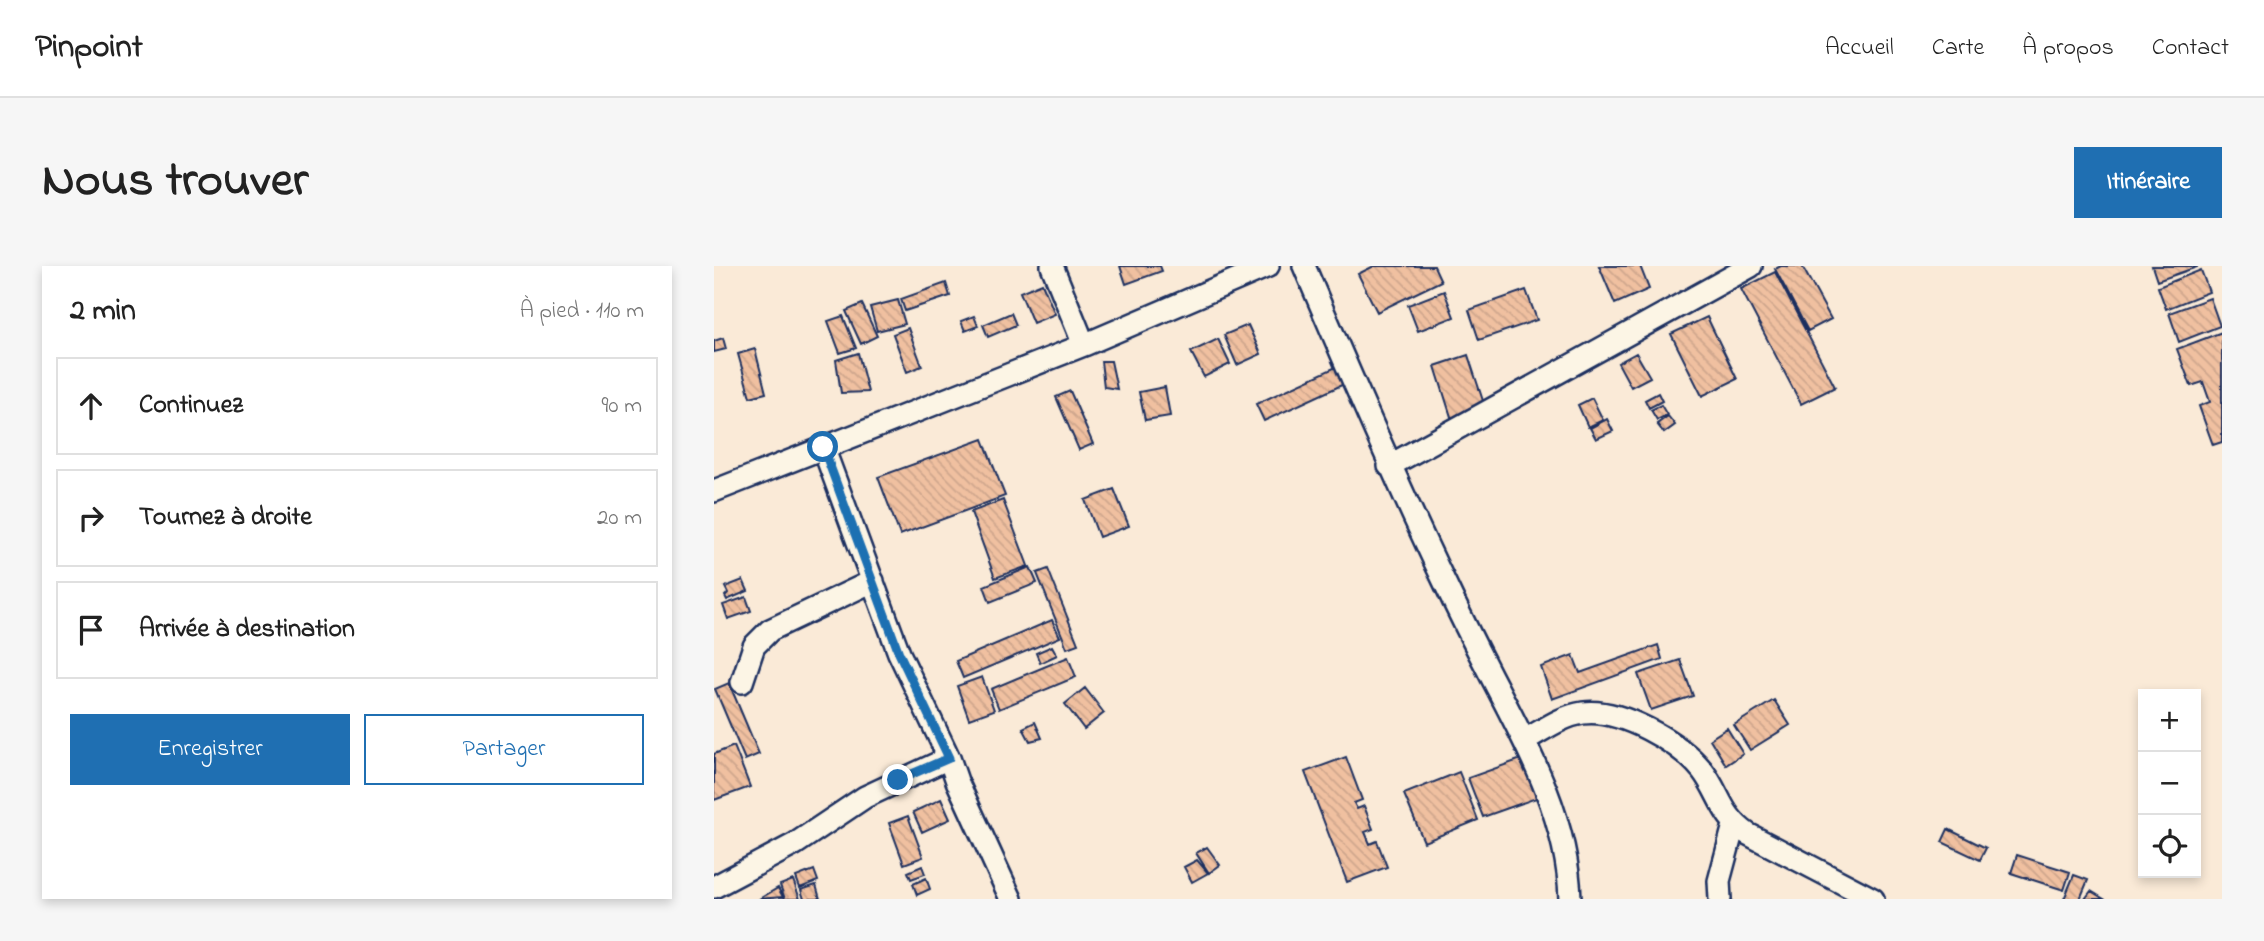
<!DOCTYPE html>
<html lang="fr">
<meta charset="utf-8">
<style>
body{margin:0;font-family:"Indie Flower",sans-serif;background:#f6f6f6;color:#222}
.controls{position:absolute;right:21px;bottom:21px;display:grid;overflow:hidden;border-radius:0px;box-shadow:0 4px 10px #0003}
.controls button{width:63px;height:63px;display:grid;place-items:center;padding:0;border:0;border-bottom:2px solid #e0e0e0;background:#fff;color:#222;font:35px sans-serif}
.stop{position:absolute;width:21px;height:21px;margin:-16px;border:5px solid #1f6fb2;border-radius:50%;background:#fff}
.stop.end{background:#1f6fb2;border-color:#fff;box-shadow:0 2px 7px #0008}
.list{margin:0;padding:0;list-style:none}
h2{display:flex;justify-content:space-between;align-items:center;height:91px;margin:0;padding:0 28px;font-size:30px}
h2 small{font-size:23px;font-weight:400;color:#767676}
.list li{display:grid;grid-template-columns:46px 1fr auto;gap:21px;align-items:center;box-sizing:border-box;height:98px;margin:0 14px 14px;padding:0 14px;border:2px solid #e0e0e0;border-radius:0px}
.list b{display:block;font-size:26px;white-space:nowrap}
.list em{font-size:23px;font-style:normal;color:#767676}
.actions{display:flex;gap:14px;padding:21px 28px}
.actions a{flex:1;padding:16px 0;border:2px solid #1f6fb2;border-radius:0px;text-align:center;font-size:24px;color:#1f6fb2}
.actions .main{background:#1f6fb2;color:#fff}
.icon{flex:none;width:38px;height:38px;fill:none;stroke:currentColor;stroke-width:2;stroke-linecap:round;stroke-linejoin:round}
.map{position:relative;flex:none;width:1508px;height:633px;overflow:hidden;border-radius:0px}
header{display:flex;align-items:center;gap:42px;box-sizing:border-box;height:98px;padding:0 35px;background:#fff;border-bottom:2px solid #e0e0e0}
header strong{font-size:33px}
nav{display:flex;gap:38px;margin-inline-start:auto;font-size:24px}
.intro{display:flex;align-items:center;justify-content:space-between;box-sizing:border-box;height:168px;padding:0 42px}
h1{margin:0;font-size:49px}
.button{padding:18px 32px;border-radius:0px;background:#1f6fb2;color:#fff;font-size:24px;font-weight:700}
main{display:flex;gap:42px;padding:0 42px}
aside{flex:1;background:#fff;border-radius:0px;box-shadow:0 4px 10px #0003}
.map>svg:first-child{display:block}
</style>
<header>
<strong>Pinpoint</strong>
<nav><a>Accueil</a><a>Carte</a><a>À propos</a><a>Contact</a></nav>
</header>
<div class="intro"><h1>Nous trouver</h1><a class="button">Itinéraire</a></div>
<main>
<aside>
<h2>2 min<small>À pied · 110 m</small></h2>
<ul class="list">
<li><svg class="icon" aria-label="ahead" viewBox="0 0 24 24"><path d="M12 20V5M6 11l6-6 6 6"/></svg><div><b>Continuez</b></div><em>90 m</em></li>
<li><svg class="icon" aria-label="right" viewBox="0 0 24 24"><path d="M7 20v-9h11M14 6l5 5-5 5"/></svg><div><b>Tournez à droite</b></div><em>20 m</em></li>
<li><svg class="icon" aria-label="arrive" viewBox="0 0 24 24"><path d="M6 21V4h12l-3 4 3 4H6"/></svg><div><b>Arrivée à destination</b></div></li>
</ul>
<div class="actions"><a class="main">Enregistrer</a><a>Partager</a></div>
</aside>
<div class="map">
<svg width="1508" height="633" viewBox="0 0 1508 633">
<defs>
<pattern id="building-back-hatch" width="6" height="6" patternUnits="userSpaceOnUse" patternTransform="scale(1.75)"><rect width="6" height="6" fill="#f0c0a0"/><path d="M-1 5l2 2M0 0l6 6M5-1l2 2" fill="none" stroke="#cda58c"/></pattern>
</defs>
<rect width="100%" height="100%" fill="#faead7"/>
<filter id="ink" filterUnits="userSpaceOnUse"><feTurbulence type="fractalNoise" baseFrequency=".0143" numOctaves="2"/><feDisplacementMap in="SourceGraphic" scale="14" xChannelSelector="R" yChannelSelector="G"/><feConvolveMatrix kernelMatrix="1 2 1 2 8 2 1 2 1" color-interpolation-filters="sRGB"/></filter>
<g filter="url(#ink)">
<path fill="url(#building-back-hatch)" stroke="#1b2f5e" stroke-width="2" d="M 406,0 L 446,0 L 448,5 L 412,18 Z
M 660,0 L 720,0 L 727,15 L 663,46 L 644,8 Z
M 885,0 L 926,0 L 935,23 L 901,38 Z
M 1067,0 L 1088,0 L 1117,53 L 1094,65 L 1061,3 Z
M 1438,0 L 1483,0 L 1483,1 L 1443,15 Z
M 1487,4 L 1495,26 L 1452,43 L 1444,21 Z
M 1061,6 L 1121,121 L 1087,138 L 1027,23 Z
M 232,17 L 236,30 L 191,45 L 187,33 Z
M 328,17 L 341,48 L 319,57 L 306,26 Z
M 812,24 L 823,54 L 765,74 L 755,44 Z
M 730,25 L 740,51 L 704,65 L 694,39 Z
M 1496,32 L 1506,60 L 1465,76 L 1455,47 Z
M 184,34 L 191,58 L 163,65 L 156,41 Z
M 148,38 L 163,70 L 147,78 L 132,45 Z
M 297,47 L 302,59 L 274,71 L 269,59 Z
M 129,50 L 142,82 L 126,87 L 114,55 Z
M 260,50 L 264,60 L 251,65 L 247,55 Z
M 993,51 L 1023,113 L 988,130 L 957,68 Z
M 534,59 L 547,88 L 523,99 L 510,69 Z
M 194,62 L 208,100 L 193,106 L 179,68 Z
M 1508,66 L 1508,176 L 1499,179 L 1485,140 L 1496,136 L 1489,116 L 1477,120 L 1463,83 Z
M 9,72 L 12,83 L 0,86 L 0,75 Z
M 504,73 L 516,98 L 490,111 L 477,86 Z
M 41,83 L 52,127 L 36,131 L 24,88 Z
M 144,87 L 154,126 L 127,127 L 122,94 Z
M 922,87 L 936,111 L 917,121 L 904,97 Z
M 754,89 L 772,144 L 738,154 L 721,100 Z
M 387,95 L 397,95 L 403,123 L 390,121 Z
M 622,101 L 630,118 L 550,155 L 542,138 Z
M 451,121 L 456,150 L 431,154 L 425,126 Z
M 356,125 L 379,178 L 365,184 L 342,131 Z
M 944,127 L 948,135 L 935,142 L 931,134 Z
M 878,132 L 889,154 L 874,161 L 864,139 Z
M 947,139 L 953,149 L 943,154 L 937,144 Z
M 954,150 L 961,159 L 950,167 L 943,158 Z
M 893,153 L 899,165 L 882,173 L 876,162 Z
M 269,173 L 291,230 L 186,269 L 164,211 Z
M 400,223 L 415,260 L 385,271 L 371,234 Z
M 289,234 L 314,300 L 281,312 L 257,246 Z
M 316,301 L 323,317 L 276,336 L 270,320 Z
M 334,303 L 364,378 L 353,382 L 323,307 Z
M 29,314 L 34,325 L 13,334 L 11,330 L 14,327 L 11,321 Z
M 32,331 L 37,345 L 14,353 L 9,339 Z
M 338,354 L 346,371 L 249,412 L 242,395 Z
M 944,379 L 948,393 L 838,433 L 827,401 L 859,389 L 866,407 Z
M 338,380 L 343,389 L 326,397 L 322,387 Z
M 354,391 L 362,411 L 285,443 L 277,423 Z
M 966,394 L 979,430 L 937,444 L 924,408 Z
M 268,411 L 280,444 L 255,453 L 243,420 Z
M 15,417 L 45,488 L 31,494 L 1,423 Z
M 371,422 L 390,447 L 370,463 L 351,438 Z
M 1060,434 L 1076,459 L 1036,484 L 1020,459 Z
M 321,456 L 328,472 L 316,475 L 309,462 Z
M 1013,462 L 1029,488 L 1012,499 L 996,473 Z
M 20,480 L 36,521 L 0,534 L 0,488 Z
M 632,491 L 648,534 L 640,537 L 643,543 L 650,540 L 659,563 L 651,566 L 656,578 L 663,575 L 673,601 L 633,616 L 591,506 Z
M 813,491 L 828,530 L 769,551 L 754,512 Z
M 745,506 L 764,554 L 710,576 L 690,528 Z
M 227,533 L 236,553 L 208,566 L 199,546 Z
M 194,550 L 209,591 L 190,598 L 175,557 Z
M 1234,563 L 1272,582 L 1266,594 L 1228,576 Z
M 493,581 L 506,599 L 495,607 L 482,587 Z
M 1303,589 L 1356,606 L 1350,624 L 1297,607 Z
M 483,594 L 494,607 L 478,616 L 470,601 Z
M 208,600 L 211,608 L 197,613 L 194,606 Z
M 100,604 L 104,615 L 86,622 L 82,611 Z
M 1360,609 L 1374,614 L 1366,633 L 1350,633 Z
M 212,612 L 216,623 L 203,629 L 199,618 Z
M 79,614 L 86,633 L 71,633 L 66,619 Z
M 102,619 L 106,633 L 90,633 L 87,624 Z
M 64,622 L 69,631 L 45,633 Z
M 1377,625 L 1390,633 L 1371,633 Z"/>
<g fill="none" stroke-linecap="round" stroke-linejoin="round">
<g stroke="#1b2f5e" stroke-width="26">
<path id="street" d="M 338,0 L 370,79
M 590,0 C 635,106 680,211 730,315 C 745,347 761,379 777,410 C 813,479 854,553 856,633
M 109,181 L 185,387 L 235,492 L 243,515 L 297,633
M 675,200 L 1037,0
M 0,225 L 370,79 L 554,0
M 28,416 L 40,380 L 56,364 L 159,315
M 811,474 C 829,464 848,450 869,447 C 906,442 965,476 988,504 C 1006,527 1007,550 1034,568 L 1159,633
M 0,621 L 81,578 L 151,531 L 235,492
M 1006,633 L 1005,615 L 1020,559"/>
</g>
<use href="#street" stroke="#fcf5e5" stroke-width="21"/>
</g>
</g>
<g fill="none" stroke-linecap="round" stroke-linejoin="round" filter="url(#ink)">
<path stroke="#1f6fb2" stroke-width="9" d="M 109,181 L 185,387 L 235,492 L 184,514"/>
</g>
</svg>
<div class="controls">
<button>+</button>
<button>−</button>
<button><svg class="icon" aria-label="locate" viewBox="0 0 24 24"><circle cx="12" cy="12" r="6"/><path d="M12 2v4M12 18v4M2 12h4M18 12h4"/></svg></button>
</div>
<div class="stop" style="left:109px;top:181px"></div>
<div class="stop end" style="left:184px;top:514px"></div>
</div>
</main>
